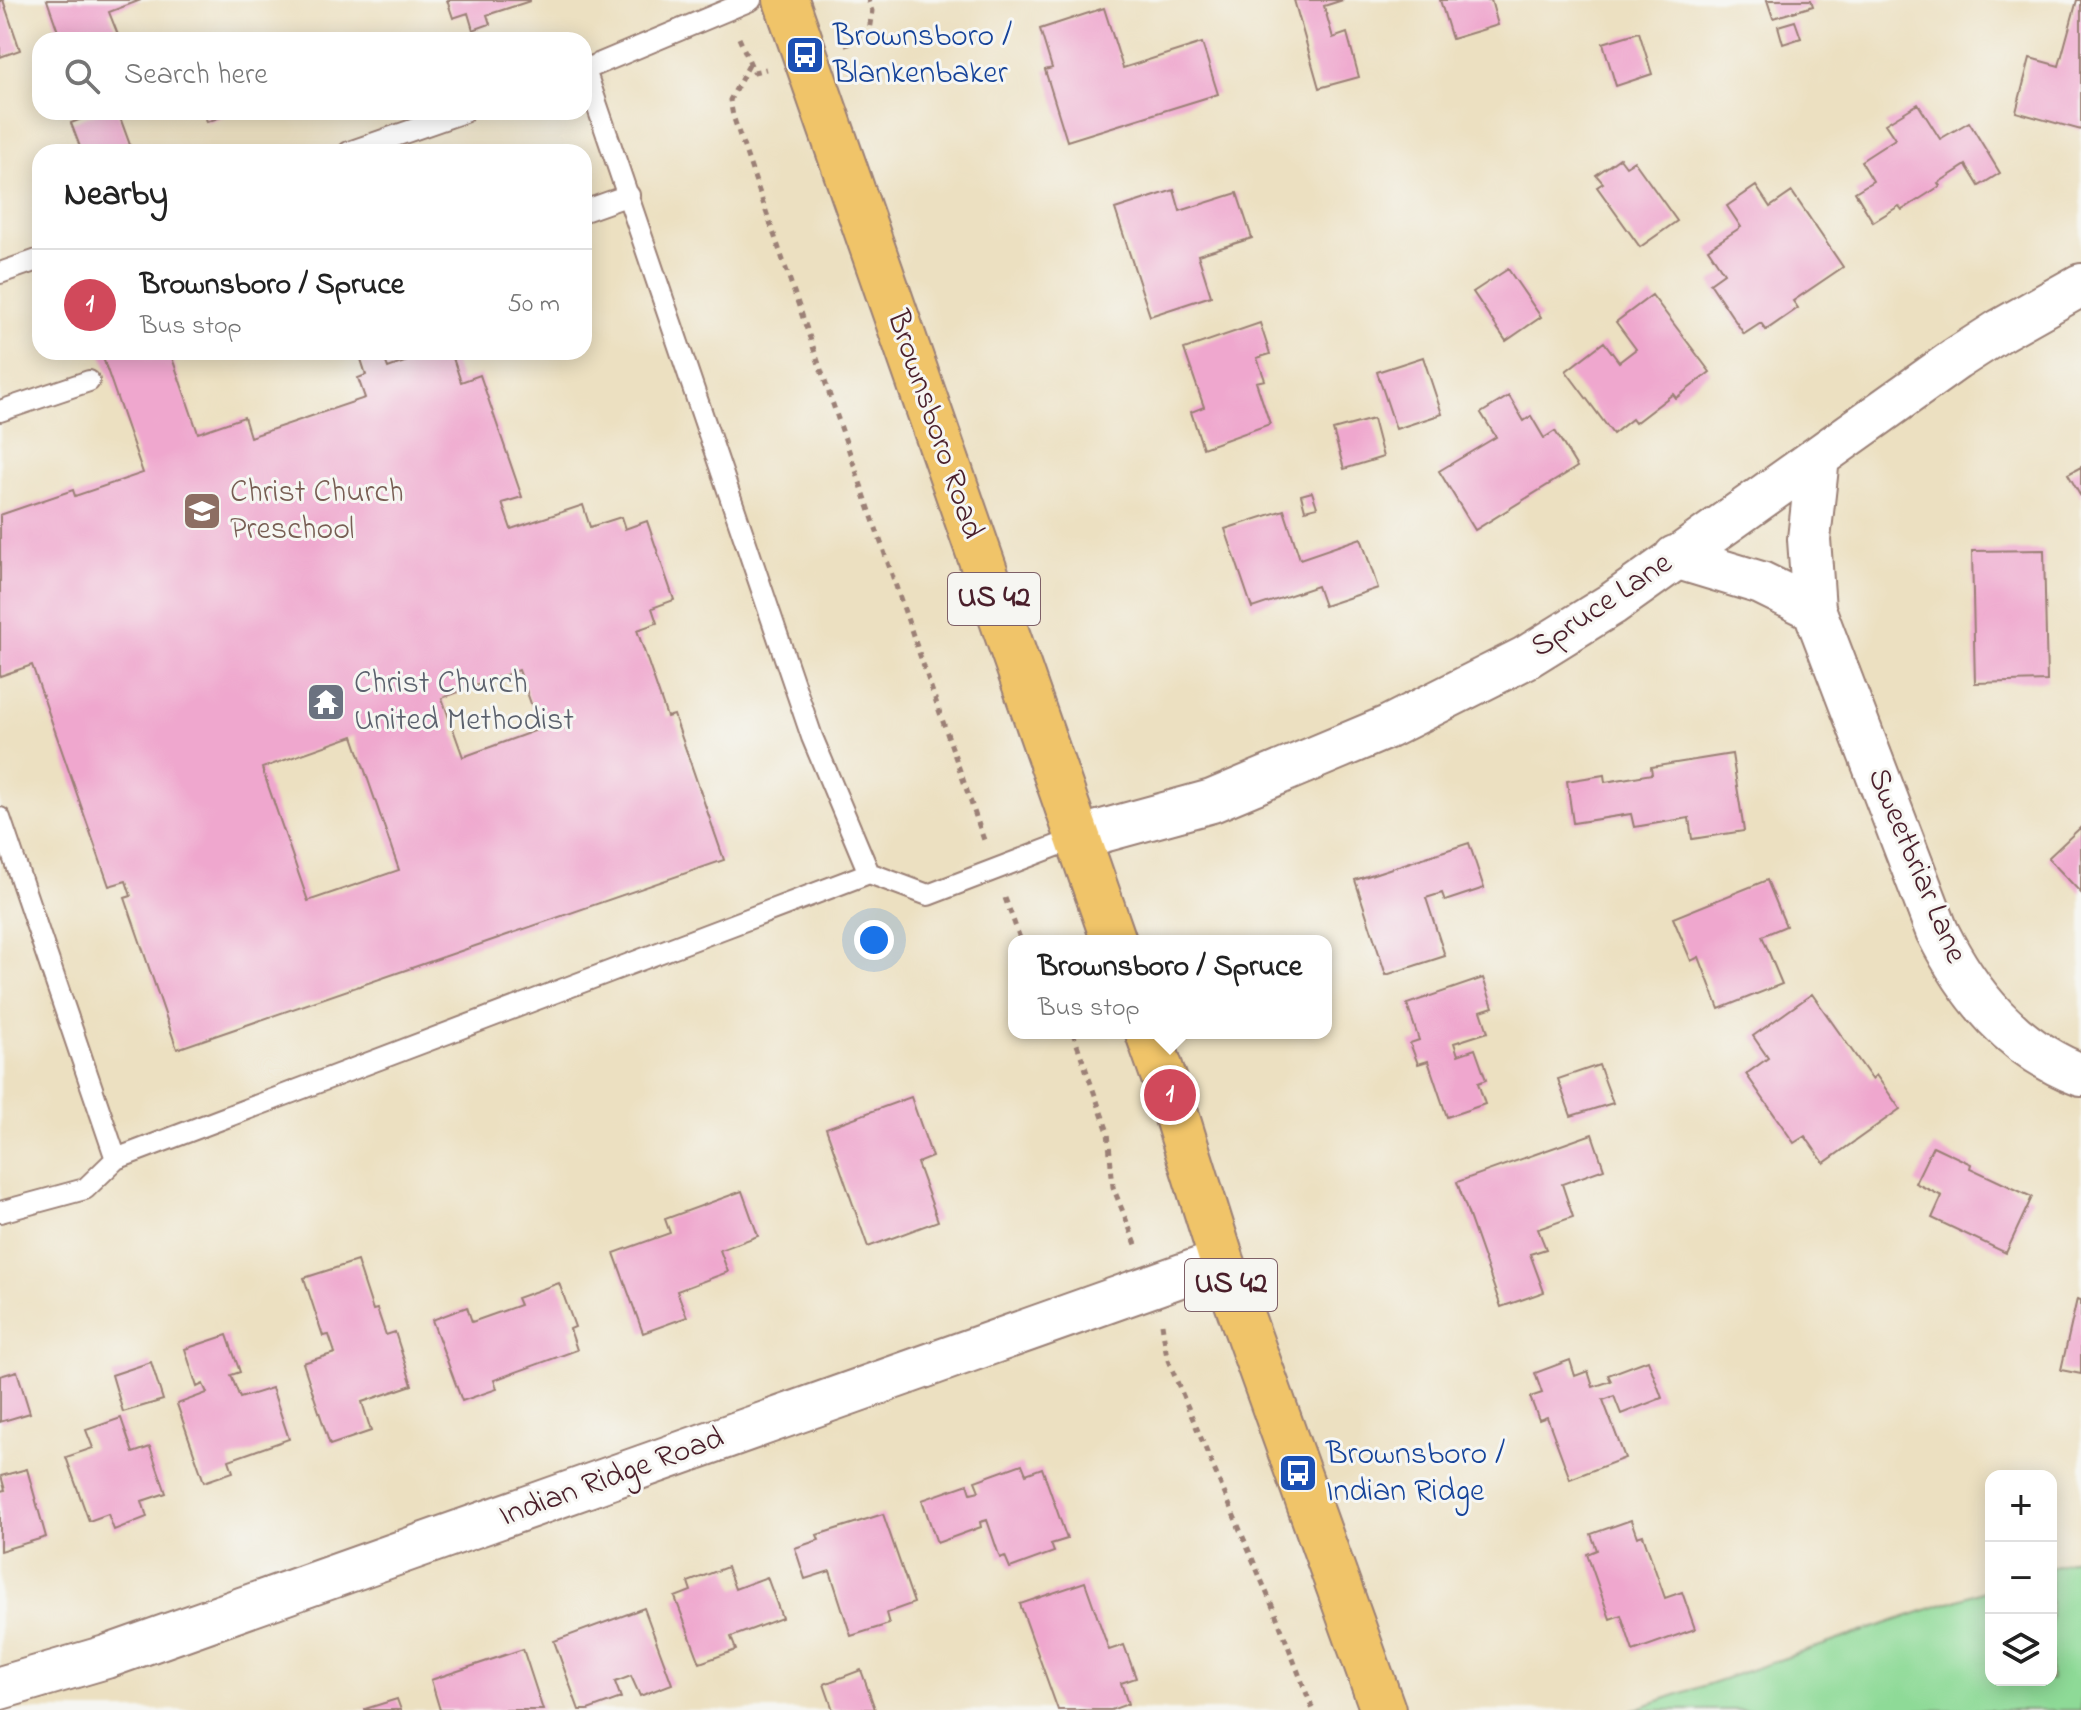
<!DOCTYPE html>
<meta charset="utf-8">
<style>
body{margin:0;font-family:"Indie Flower",sans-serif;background:#f6f6f6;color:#222}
.controls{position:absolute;right:24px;bottom:24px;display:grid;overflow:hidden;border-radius:16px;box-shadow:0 4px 20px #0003}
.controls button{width:72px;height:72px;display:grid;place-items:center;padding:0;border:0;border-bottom:2px solid #e0e0e0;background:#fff;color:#222;font:40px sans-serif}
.you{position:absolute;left:874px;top:940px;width:28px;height:28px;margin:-20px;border:6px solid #fff;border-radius:50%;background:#1a73e8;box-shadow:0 0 0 12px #1a73e833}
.badge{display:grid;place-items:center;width:52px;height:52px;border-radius:50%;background:#d1495b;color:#fff;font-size:26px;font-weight:700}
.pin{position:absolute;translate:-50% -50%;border:4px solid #fff;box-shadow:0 2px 8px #0006}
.popup{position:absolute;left:1008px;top:935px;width:324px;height:104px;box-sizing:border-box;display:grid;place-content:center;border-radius:16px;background:#fff;filter:drop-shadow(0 2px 6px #0005);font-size:26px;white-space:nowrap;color:#767676}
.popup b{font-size:30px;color:#222}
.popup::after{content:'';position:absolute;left:50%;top:100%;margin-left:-16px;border:16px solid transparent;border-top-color:#fff}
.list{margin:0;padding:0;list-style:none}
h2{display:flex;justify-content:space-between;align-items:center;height:104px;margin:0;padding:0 32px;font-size:34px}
h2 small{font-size:26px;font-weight:400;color:#767676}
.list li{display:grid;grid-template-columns:52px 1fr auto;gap:24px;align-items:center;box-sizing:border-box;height:112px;padding:0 32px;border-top:2px solid #e0e0e0}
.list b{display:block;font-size:30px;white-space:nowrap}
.list p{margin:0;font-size:26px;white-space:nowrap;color:#767676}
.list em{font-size:26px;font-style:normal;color:#767676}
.icon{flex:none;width:44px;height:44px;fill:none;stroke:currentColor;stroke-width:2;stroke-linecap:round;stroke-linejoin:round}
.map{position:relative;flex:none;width:2081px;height:1710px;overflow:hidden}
.search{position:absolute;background:#fff;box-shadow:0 4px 20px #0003;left:32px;top:32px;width:560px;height:88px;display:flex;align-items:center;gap:20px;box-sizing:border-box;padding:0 28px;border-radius:24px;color:#767676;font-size:30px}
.panel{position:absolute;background:#fff;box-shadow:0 4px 20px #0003;left:32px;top:144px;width:560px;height:216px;border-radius:24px}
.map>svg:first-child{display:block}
</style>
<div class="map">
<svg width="2081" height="1710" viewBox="0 0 2081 1710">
<rect width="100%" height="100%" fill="#f6f6f2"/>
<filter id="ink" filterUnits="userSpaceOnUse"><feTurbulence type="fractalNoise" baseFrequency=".0125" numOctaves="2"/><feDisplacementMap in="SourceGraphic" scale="16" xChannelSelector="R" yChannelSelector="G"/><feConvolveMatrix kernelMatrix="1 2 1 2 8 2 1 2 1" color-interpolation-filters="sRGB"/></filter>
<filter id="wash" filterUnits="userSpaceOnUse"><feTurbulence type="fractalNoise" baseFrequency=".006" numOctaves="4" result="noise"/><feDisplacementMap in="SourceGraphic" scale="32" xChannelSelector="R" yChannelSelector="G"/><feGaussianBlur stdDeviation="1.8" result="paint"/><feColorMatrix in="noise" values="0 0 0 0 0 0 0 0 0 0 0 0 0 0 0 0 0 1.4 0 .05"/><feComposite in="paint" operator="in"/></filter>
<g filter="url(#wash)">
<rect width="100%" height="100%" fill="#ece0c1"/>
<path fill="#8eda97" stroke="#6c7c61" stroke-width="2" d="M 2081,1557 L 2081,1710 L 1632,1710 L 1991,1588 L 1991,1680 L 2051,1680 L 2051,1567 Z"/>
<g id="blocks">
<path fill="#efa7ce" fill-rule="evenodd" d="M 0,0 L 3,0 L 20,50 L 0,57 Z
M 47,0 L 141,0 L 109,12 L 120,40 L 61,40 Z
M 447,0 L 530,0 L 530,1 L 487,15 L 490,24 L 473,30 L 468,13 L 453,18 Z
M 1294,0 L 1343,0 L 1324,6 L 1333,38 L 1347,33 L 1359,77 L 1319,88 Z
M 1440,0 L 1491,0 L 1498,25 L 1452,39 Z
M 1767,0 L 1811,0 L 1813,6 L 1773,18 Z
M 2077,0 L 2081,0 L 2081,130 L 2016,112 L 2030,58 L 2059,66 Z
M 1104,8 L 1123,68 L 1202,43 L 1218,94 L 1067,141 L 1045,70 L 1052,68 L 1040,29 Z
M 1795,21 L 1801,38 L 1783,44 L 1778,26 Z
M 1639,32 L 1652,74 L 1616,86 L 1603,43 Z
M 1918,104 L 1940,139 L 1969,122 L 2000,173 L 1979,186 L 1966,165 L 1938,183 L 1940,186 L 1902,210 L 1899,206 L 1873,222 L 1855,192 L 1873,181 L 1861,161 L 1895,139 L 1885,124 Z
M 99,112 L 118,112 L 130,145 L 111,152 L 82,152 L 71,123 Z
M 204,112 L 234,112 L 207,122 Z
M 1620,158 L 1626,166 L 1634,161 L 1677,221 L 1640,247 L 1597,187 L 1603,183 L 1596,175 Z
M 1756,186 L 1770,207 L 1792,192 L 1843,267 L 1793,301 L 1798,308 L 1766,330 L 1761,323 L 1744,334 L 1710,283 L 1724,273 L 1708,249 L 1741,227 L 1727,206 Z
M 1174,190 L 1180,211 L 1237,193 L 1252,238 L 1198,255 L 1211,296 L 1150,316 L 1115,209 Z
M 1508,269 L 1541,317 L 1506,341 L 1473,292 Z
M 1652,295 L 1710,372 L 1676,398 L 1673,394 L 1635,423 L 1632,419 L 1613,434 L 1566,371 L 1604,342 L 1619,362 L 1636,349 L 1616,322 Z
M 1260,323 L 1270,354 L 1257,358 L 1265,380 L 1256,382 L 1270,424 L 1203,448 L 1191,412 L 1204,407 L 1184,349 Z
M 101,352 L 170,352 L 198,433 L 244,417 L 250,437 L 365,398 L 358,378 L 366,375 L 361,359 L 379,352 L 382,352 L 388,368 L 432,352 L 451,352 L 461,382 L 480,375 L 522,497 L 502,503 L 511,529 L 583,505 L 590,527 L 621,517 L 625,529 L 647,521 L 674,600 L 652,608 L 657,623 L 637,630 L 667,717 L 674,715 L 724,860 L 177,1049 L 125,898 L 131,896 L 126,881 L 109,886 L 32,665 L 0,676 L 0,515 L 73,490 L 75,496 L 143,473 ZM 519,670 L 540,729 L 463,757 L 442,698 ZM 353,736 L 399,870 L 308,901 L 262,768 Z
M 1423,357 L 1442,414 L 1396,429 L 1377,372 Z
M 1509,396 L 1524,421 L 1531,416 L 1544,438 L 1555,431 L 1577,467 L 1475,530 L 1439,471 L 1496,437 L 1481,413 Z
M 1373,419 L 1383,457 L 1344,469 L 1333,430 Z
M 2081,467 L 2081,497 L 2068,474 Z
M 1312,492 L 1317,507 L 1305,510 L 1301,495 Z
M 1284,510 L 1300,559 L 1361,538 L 1378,588 L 1324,606 L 1317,586 L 1252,608 L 1225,529 Z
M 2044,550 L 2047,681 L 1975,683 L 1972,551 Z
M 1732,754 L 1744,831 L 1692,839 L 1689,818 L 1634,827 L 1631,814 L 1573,823 L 1567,781 L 1604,775 L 1605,782 L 1652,774 L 1651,767 Z
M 2081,827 L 2081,893 L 2048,858 Z
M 1469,843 L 1484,888 L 1445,901 L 1442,893 L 1426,898 L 1445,956 L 1386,975 L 1355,880 Z
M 1767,880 L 1786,926 L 1762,936 L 1782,984 L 1719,1009 L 1699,957 L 1691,961 L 1673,918 Z
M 1483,978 L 1493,1007 L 1481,1011 L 1488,1032 L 1454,1043 L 1458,1055 L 1475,1049 L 1486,1080 L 1478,1083 L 1485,1104 L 1447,1117 L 1428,1061 L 1418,1064 L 1410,1043 L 1419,1040 L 1407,1004 Z
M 1812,994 L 1872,1079 L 1876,1075 L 1900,1109 L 1824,1163 L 1805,1136 L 1794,1143 L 1746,1074 L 1768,1058 L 1753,1036 Z
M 1599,1065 L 1613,1103 L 1571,1116 L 1558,1079 Z
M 911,1097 L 932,1157 L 917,1163 L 938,1221 L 868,1247 L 826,1128 Z
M 1592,1134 L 1604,1169 L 1562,1184 L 1573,1217 L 1538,1229 L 1546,1249 L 1530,1254 L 1544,1292 L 1501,1307 L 1457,1182 Z
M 1933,1146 L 1971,1164 L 1970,1168 L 2032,1197 L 2006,1253 L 1932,1218 L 1942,1196 L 1915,1183 Z
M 742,1191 L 758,1236 L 720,1250 L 728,1272 L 677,1291 L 687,1317 L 643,1333 L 614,1253 L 670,1233 L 665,1219 Z
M 357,1261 L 373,1310 L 377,1309 L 386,1335 L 395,1332 L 412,1385 L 362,1402 L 371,1431 L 330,1445 L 303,1363 L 335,1353 L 329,1335 L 323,1336 L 304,1278 Z
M 559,1283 L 575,1327 L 570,1329 L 577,1350 L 494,1380 L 497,1389 L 462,1401 L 432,1320 L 467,1307 L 472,1322 L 520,1305 L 517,1298 Z
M 2077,1299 L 2081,1300 L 2081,1374 L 2061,1370 Z
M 227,1335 L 240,1372 L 231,1375 L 240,1398 L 272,1388 L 289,1439 L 229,1460 L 233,1472 L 204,1482 L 177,1404 L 207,1393 L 203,1384 L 197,1387 L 185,1349 Z
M 1570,1360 L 1575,1376 L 1588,1371 L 1593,1387 L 1611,1381 L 1608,1375 L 1648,1360 L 1662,1398 L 1621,1414 L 1614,1396 L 1603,1400 L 1625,1458 L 1570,1479 L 1547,1417 L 1539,1420 L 1530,1397 L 1542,1393 L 1535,1373 Z
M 151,1362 L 163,1400 L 123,1412 L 112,1375 Z
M 17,1371 L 30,1413 L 0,1422 L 0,1376 Z
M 121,1418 L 133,1453 L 150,1447 L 166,1493 L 142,1501 L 147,1517 L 114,1530 L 108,1514 L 89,1521 L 66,1457 L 93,1448 L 86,1430 Z
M 1022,1464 L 1026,1474 L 1042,1468 L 1067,1539 L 1051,1544 L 1054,1552 L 1010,1568 L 1005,1556 L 1000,1558 L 987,1520 L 980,1522 L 981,1527 L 937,1543 L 922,1500 L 968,1484 L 971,1493 L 979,1491 L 975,1481 Z
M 27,1469 L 46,1537 L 0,1551 L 0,1491 L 5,1490 L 1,1476 Z
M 883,1514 L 914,1603 L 886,1613 L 889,1624 L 851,1636 L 830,1571 L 805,1579 L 795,1548 L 819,1540 L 817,1535 Z
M 1631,1520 L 1637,1537 L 1643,1535 L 1665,1598 L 1682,1592 L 1695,1629 L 1633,1651 L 1621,1615 L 1610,1619 L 1587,1554 L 1597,1550 L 1591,1534 Z
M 727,1567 L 735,1589 L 767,1577 L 782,1618 L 731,1637 L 736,1650 L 700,1663 L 675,1597 L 691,1591 L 688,1582 Z
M 1085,1582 L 1109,1650 L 1124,1645 L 1136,1678 L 1121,1683 L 1128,1704 L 1111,1710 L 1058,1710 L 1020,1604 Z
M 644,1608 L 672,1684 L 640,1696 L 631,1676 L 615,1682 L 621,1698 L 588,1710 L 579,1710 L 554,1641 Z
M 523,1649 L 543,1710 L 440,1710 L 431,1680 Z
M 861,1670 L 875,1709 L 833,1710 L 824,1684 Z
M 397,1699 L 401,1710 L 365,1710 L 365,1709 Z"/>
</g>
</g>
<g filter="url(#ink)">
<use href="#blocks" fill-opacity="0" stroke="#9b8076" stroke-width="2"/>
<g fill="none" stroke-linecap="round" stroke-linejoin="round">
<g stroke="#9b8076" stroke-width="24">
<path id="service" d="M 584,70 L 751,0
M 585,70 L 812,737 L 869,873
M 349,152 L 464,112
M 584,211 L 629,195
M 0,273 L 40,259
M 0,411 L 89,381
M 0,818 L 116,1159 L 869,873 L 928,895 L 1077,838
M 0,1212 L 85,1189 L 116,1159"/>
</g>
<g stroke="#9b8076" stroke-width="46">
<path id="minor" d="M 1818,458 L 1809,539 L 1814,609 L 1937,931 C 1969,995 2013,1049 2081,1075
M 1675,557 L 1761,583 L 1814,609
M 1077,838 L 1212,801 L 1388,727 L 1525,658 L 1612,604 L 1956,359 L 2001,330 L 2081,285
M 0,1688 L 106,1657 L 1222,1261"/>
</g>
<g stroke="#9b8076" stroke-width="48">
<path id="primary" d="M 786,0 L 1114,941
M 1148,1033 L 1170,1095 L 1222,1261 L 1383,1710"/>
</g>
<path stroke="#9b8076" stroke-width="5" stroke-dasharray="6 6" stroke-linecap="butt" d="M 739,38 L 754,72 L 766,69
M 845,45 L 868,38 L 872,11 L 868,0
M 749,65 L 730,100 L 733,116 L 984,840
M 1005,898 L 1021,941
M 1073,1033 L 1108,1132 L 1113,1187 L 1137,1247
M 1162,1324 L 1167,1358 L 1274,1610 L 1313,1710"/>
<use href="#service" stroke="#fff" stroke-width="20"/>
<use href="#minor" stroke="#fff" stroke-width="42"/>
<use href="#primary" stroke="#f0c469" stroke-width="44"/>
</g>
</g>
<defs>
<g id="bus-square" transform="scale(2)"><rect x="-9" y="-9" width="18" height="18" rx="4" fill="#1a4fb4" stroke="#f6f6f2"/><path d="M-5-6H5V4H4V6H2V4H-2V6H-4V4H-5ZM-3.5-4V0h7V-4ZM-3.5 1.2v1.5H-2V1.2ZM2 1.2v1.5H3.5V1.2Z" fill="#fff"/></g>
<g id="school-square" transform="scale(2)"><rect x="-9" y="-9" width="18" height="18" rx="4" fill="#8d6e63" stroke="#f6f6f2"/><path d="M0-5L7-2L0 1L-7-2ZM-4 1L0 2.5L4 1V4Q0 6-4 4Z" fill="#fff"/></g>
<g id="temple-square" transform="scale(2)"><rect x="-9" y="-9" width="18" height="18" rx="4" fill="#6b7280" stroke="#f6f6f2"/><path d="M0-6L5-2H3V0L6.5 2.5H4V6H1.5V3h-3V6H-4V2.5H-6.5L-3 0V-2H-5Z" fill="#fff"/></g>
</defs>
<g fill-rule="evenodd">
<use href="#bus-square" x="805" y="55"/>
<use href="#school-square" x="202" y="511"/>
<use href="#temple-square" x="326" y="702"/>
<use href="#bus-square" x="1298" y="1473"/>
</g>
<g text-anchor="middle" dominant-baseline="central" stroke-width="6" stroke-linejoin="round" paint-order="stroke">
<g fill="#f6f6f2" stroke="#7e6067" stroke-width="2">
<rect x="948" y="573" width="92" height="52" rx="6"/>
<rect x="1185" y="1259" width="92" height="52" rx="6"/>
</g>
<g font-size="30" font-weight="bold" fill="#4a1f2b">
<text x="994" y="599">US 42</text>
<text x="1231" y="1285">US 42</text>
</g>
<g font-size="32" fill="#164399" stroke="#f6f6f2" text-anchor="start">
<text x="833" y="37">Brownsboro /<tspan x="833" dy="37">Blankenbaker</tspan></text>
<text x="1326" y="1455">Brownsboro /<tspan x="1326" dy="37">Indian Ridge</tspan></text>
</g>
<g font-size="32" fill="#4a1f2b" stroke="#f6f6f2">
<text transform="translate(934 425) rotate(71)">Brownsboro Road</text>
<text transform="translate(1602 606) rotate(-34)">Spruce Lane</text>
<text transform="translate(1916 866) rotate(67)">Sweetbriar Lane</text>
<text transform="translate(612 1478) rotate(-20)">Indian Ridge Road</text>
</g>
<g font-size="32" fill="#785e54" stroke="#f6f6f2" text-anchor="start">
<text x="230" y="493">Christ Church<tspan x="230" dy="37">Preschool</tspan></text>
</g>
<g font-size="32" fill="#5b616d" stroke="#f6f6f2" text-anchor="start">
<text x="354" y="684">Christ Church<tspan x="354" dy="37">United Methodist</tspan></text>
</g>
</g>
</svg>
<div class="controls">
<button>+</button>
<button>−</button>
<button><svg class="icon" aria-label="layers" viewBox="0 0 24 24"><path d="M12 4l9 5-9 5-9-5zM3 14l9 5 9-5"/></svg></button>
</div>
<div class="you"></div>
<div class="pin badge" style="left:1170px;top:1095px">1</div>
<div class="popup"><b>Brownsboro / Spruce</b>Bus stop</div>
<div class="search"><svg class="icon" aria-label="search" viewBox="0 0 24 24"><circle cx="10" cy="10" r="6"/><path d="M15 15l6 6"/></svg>Search here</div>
<section class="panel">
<h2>Nearby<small></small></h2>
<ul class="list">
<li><span class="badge">1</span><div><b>Brownsboro / Spruce</b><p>Bus stop</p></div><em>50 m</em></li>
</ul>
</section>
</div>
